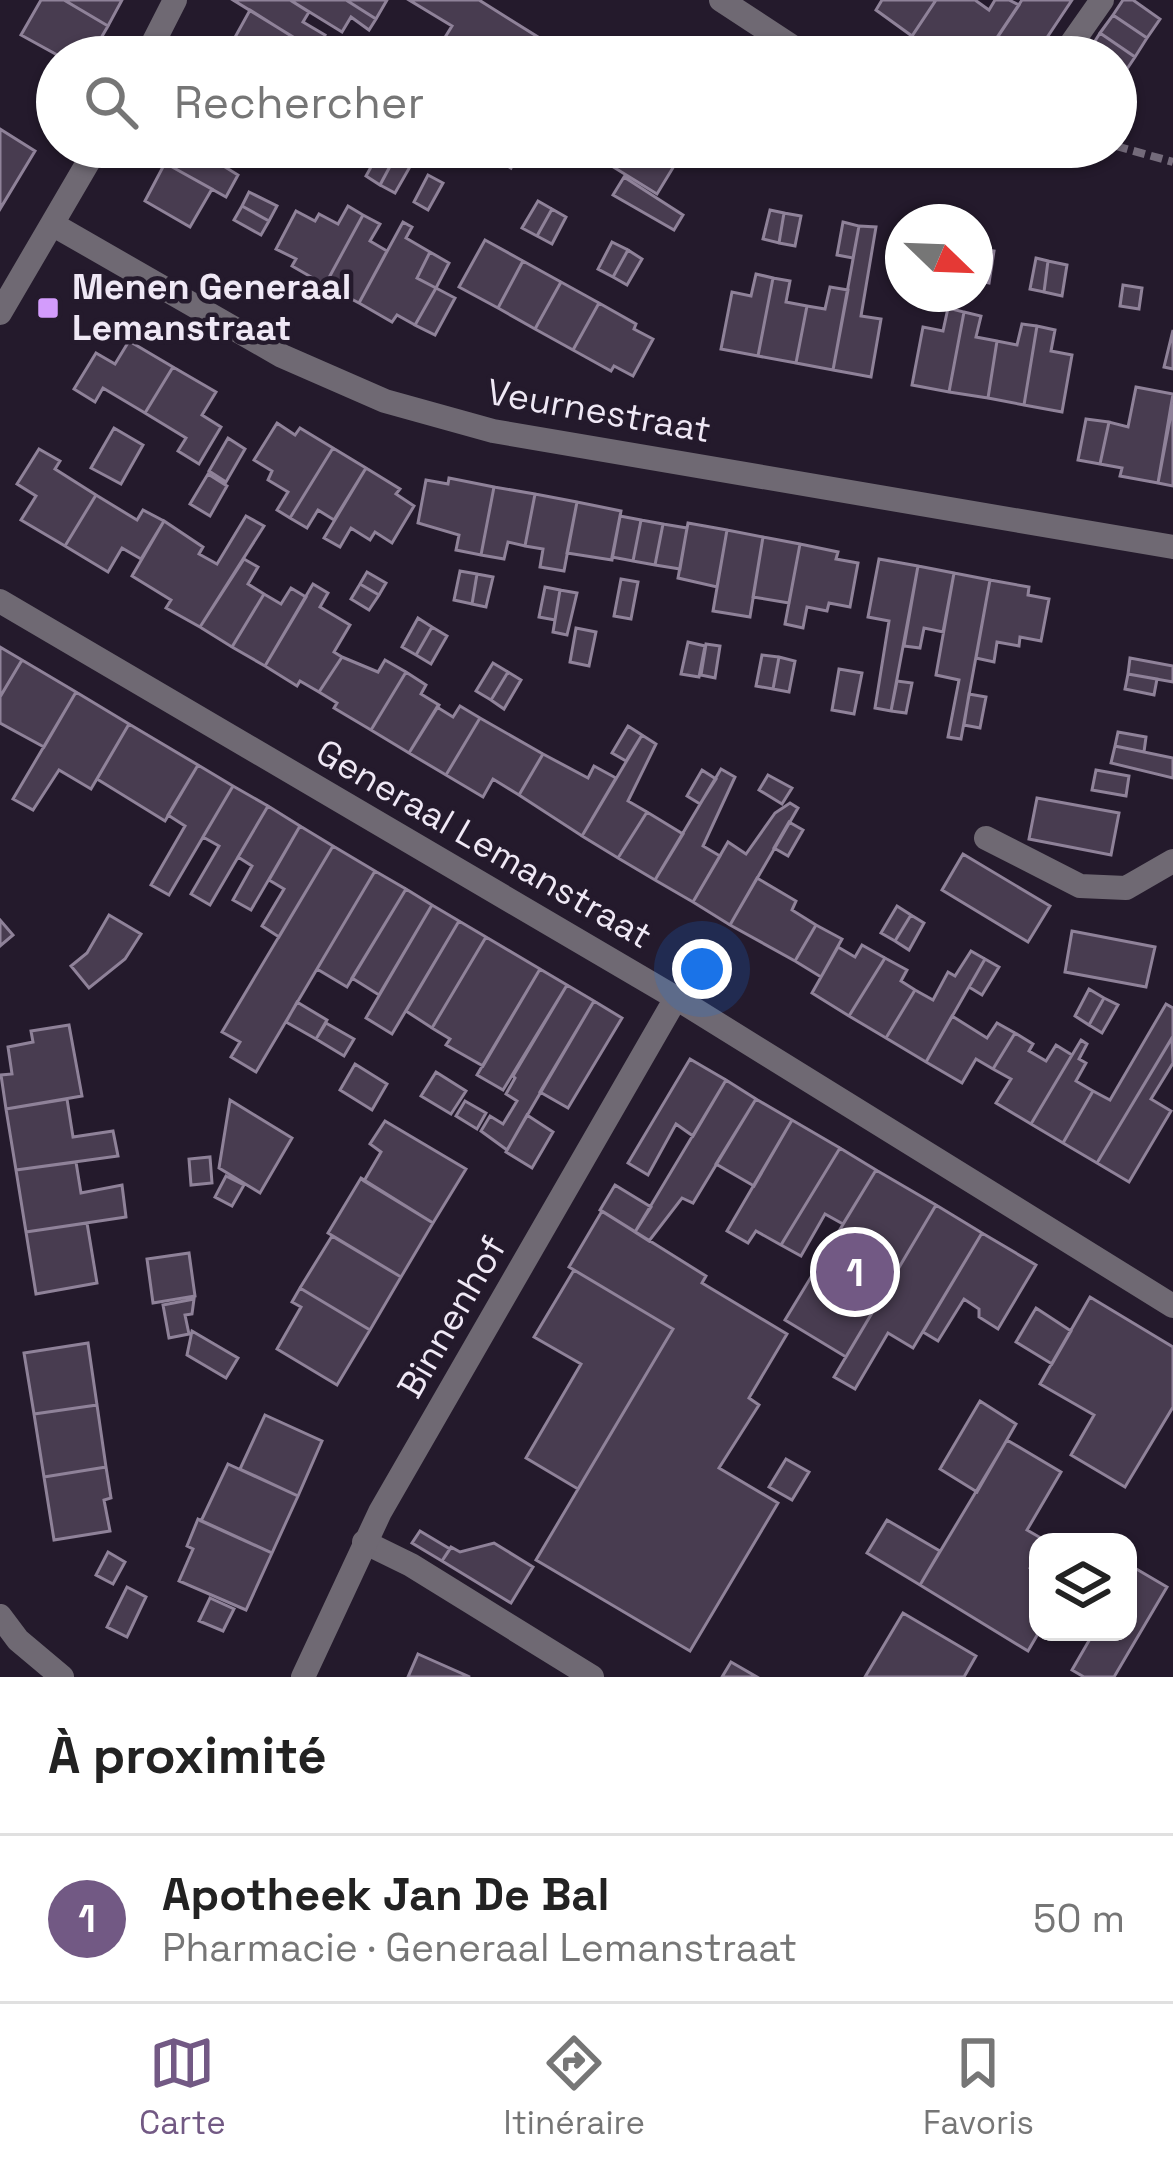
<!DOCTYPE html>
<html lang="fr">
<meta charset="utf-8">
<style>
body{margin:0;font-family:"Space Grotesk",sans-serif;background:#f2f2f2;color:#222}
.controls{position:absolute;right:36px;bottom:36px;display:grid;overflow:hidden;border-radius:24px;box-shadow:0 3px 9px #0004}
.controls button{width:108px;height:108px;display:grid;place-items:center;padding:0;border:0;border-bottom:3px solid #e0e0e0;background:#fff;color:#222;font:60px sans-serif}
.compass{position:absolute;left:885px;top:204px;width:108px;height:108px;border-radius:50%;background:#fff;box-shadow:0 3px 9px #0004;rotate:113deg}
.you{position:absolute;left:702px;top:969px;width:42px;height:42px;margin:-30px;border:9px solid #fff;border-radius:50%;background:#1a73e8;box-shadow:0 0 0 18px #1a73e833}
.badge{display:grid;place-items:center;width:78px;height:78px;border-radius:50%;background:#725984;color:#fff;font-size:39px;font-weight:700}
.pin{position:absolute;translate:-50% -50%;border:6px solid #fff;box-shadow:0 3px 12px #0006}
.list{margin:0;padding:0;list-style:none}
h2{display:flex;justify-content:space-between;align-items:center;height:156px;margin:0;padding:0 48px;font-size:51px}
h2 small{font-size:39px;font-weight:400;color:#767676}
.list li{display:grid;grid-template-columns:78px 1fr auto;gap:36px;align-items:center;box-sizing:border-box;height:168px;padding:0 48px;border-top:3px solid #e0e0e0}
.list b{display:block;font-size:45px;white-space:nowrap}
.list p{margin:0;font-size:39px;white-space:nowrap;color:#767676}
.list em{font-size:39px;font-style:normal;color:#767676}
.icon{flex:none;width:66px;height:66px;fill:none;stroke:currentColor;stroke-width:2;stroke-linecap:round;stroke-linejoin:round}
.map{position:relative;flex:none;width:1173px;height:1677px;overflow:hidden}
.search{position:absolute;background:#fff;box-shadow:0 3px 9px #0004;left:36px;right:36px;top:36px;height:132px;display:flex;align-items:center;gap:30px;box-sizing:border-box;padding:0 42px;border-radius:66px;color:#767676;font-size:45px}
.sheet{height:324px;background:#fff}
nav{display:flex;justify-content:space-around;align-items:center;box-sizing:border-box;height:168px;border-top:3px solid #e0e0e0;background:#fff;font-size:33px;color:#767676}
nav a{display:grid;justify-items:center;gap:6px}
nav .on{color:#725984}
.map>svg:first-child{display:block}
</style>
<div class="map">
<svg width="1173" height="1677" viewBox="0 0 1173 1677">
<rect width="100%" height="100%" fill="#241a2c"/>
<path fill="#483c50" stroke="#8f8299" stroke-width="3" d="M 41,0 L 64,0 L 108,26 L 90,57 L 61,57 L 21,35 Z
M 64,0 L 122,0 L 108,26 Z
M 233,0 L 290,0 L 309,12 L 303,22 L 325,35 L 316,51 Z
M 290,0 L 346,0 L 376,19 L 369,30 L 351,17 L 342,32 Z
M 346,0 L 387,0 L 376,19 Z
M 409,0 L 479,0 L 546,42 L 536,57 L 437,57 L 434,55 L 452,26 Z
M 882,0 L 936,0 L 912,36 L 876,10 Z
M 936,0 L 975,0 L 989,10 L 995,0 L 1009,0 L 1019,5 L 987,53 L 968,40 L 957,57 L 943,57 L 912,36 Z
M 1022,0 L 1072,0 L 1034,57 L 984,57 Z
M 1123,0 L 1133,0 L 1160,19 L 1147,38 L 1113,15 Z
M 250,10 L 296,39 L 289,57 L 240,57 L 228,50 Z
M 1113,15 L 1147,38 L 1135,57 L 1100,33 Z
M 1100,33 L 1135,57 L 1123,75 L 1116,70 L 1116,57 L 1096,57 L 1088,52 Z
M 546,42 L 551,45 L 549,48 L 565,57 L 536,57 Z
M 0,129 L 35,151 L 0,209 Z
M 174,147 L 225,147 L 233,151 L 225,167 L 238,175 L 226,197 L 165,163 Z
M 278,147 L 310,147 L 303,160 Z
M 486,147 L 514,147 L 520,151 L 511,168 L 484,151 Z
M 581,147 L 645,147 L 674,166 L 657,194 Z
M 645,147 L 687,147 L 674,166 Z
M 381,149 L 395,157 L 380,185 L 366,176 Z
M 395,157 L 411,165 L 395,193 L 380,185 Z
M 165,163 L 212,189 L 190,227 L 145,201 Z
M 428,175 L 443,183 L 428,210 L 414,202 Z
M 624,177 L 683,215 L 674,230 L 613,195 Z
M 249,192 L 277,206 L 269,221 L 242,206 Z
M 538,201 L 552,209 L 537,236 L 522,228 Z
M 242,206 L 269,221 L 261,235 L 234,220 Z
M 348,206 L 363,215 L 325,285 L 292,266 L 296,259 L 276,249 L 296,211 L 315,221 L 319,214 L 338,224 Z
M 552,209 L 566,217 L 552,244 L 537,236 Z
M 770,210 L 784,213 L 779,243 L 763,239 Z
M 784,213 L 801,216 L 795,246 L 779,243 Z
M 363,215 L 380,224 L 370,241 L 387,251 L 359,303 L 325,285 Z
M 403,222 L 412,227 L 406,238 L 430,252 L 417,278 L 436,288 L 415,325 L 397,315 L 392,322 L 359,303 Z
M 843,222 L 859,226 L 853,258 L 837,255 Z
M 859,226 L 876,227 L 861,316 L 881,319 L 871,377 L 833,370 Z
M 485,240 L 523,261 L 498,308 L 459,287 Z
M 612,242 L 628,250 L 613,277 L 598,269 Z
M 975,248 L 994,251 L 989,283 L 975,280 Z
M 628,250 L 642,259 L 627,285 L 613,277 Z
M 430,252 L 449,263 L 436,288 L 417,278 Z
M 1036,258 L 1048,261 L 1044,292 L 1030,289 Z
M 523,261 L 561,282 L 535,329 L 498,308 Z
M 1048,261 L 1067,265 L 1062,296 L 1044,292 Z
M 756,274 L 773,278 L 758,356 L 721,349 L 732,292 L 751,296 Z
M 773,278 L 790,281 L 786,302 L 807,306 L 796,363 L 758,356 Z
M 561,282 L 599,303 L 573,350 L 535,329 Z
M 1123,285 L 1142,288 L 1139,309 L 1120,306 Z
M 830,287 L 848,290 L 833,370 L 796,363 L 807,306 L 825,309 Z
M 436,288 L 455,298 L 435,335 L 415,325 Z
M 599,303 L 636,324 L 634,329 L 653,339 L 633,376 L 614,366 L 611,371 L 573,350 Z
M 948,308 L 964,312 L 949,392 L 912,385 L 923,327 L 943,331 Z
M 964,312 L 981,316 L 976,337 L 997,341 L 988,398 L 949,392 Z
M 1022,324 L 1037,326 L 1024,405 L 988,398 L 997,341 L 1017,345 Z
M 1037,326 L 1055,330 L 1051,351 L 1072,355 L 1062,412 L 1024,405 Z
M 1173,330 L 1173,369 L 1164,367 Z
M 129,341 L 173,367 L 145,413 L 103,388 L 95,402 L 74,389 L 96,353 L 115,364 Z
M 173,367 L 216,392 L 202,415 L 221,427 L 199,464 L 178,451 L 186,438 L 145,413 Z
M 1136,387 L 1173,394 L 1158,483 L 1120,476 L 1122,468 L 1100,464 L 1109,422 L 1128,427 Z
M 1173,404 L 1173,486 L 1158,483 Z
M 1086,419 L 1109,422 L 1100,464 L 1078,460 Z
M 277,423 L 295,435 L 300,428 L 333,448 L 290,518 L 277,510 L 288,492 L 268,480 L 272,471 L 254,460 Z
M 114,428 L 143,445 L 121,484 L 91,468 Z
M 228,438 L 245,449 L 226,482 L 209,471 Z
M 333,448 L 366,468 L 334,520 L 318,510 L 307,528 L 290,518 Z
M 39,449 L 60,461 L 55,469 L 96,495 L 65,546 L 21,520 L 36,496 L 17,484 Z
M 366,468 L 400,489 L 396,494 L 414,506 L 392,543 L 375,532 L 370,540 L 351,528 L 340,547 L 324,538 Z
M 208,474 L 227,486 L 210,516 L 190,504 Z
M 449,478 L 494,487 L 481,555 L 456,550 L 459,535 L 418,523 L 426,480 L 448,484 Z
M 494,487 L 535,494 L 525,546 L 508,542 L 504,559 L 481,555 Z
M 535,494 L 577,502 L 564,571 L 540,567 L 543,549 L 525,546 Z
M 96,495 L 137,520 L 143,510 L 164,521 L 141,559 L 122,548 L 108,572 L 65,546 Z
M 577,502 L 621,511 L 612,560 L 567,553 Z
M 246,516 L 264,526 L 200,627 L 166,608 L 171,600 L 132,576 L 164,521 L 203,547 L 199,554 L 217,564 Z
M 620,516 L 641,520 L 633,561 L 612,557 Z
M 641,520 L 663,524 L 655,565 L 633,561 Z
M 688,523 L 727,530 L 717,587 L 678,578 Z
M 663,524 L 687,528 L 680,569 L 655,565 Z
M 727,530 L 763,537 L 750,617 L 713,611 Z
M 763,537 L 800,544 L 789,603 L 753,597 Z
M 800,544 L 838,552 L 836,559 L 858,563 L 850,607 L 829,603 L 827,611 L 807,607 L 803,628 L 785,624 Z
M 244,559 L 258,567 L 248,584 L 264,594 L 232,647 L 200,627 Z
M 879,559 L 918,566 L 891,711 L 875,708 L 889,621 L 868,617 Z
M 918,566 L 954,573 L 943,632 L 924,628 L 920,648 L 904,646 Z
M 460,571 L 477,574 L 472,604 L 454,600 Z
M 367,572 L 386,583 L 379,595 L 360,584 Z
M 954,573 L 990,580 L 961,739 L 948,737 L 959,680 L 936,675 Z
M 477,574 L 493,577 L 486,607 L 472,604 Z
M 621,579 L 638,582 L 631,619 L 614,616 Z
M 990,580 L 1029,587 L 1028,595 L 1049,599 L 1041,641 L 1020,637 L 1019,646 L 997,642 L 994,662 L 976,658 Z
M 313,584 L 328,593 L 320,607 L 350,625 L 334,652 L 342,657 L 319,692 L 300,681 L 297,686 L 265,666 Z
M 360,584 L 379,595 L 369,610 L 351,599 Z
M 545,587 L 560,590 L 555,620 L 539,617 Z
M 291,588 L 306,597 L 265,666 L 232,647 L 264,594 L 281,604 Z
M 560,590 L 577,593 L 567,635 L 553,632 Z
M 418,618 L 432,627 L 416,655 L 402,647 Z
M 432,627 L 447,636 L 431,664 L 416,655 Z
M 576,628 L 596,632 L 589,666 L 570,662 Z
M 688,642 L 705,646 L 699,677 L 681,674 Z
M 706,644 L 720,646 L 715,678 L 701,675 Z
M 0,647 L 22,660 L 0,697 Z
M 762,655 L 779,657 L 773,689 L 756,686 Z
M 342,657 L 378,672 L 385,660 L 406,672 L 371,730 L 334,708 L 337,703 L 319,692 Z
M 779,657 L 795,661 L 789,692 L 773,689 Z
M 1130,658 L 1173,666 L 1173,682 L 1128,674 Z
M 22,660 L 76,692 L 44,747 L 0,723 L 0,697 Z
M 493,663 L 508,672 L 491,700 L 476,691 Z
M 839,669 L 862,673 L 854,714 L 832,710 Z
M 406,672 L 426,685 L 421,694 L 439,705 L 409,753 L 371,730 Z
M 508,672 L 521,680 L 504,709 L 491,700 Z
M 1128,674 L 1157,679 L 1154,695 L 1125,689 Z
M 897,681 L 912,683 L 906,713 L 891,711 Z
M 76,692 L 129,724 L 91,789 L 59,770 L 33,810 L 13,799 Z
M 969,694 L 986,697 L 980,728 L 964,725 Z
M 460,706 L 480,718 L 446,775 L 409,753 L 437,707 L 453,717 Z
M 480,718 L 543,754 L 519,795 L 493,779 L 483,797 L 446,775 Z
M 129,724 L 198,765 L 165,821 L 97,779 Z
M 628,726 L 642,735 L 626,761 L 612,753 Z
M 1118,732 L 1146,737 L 1144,752 L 1115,746 Z
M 642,735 L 656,744 L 628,801 L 647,812 L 618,858 L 582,836 Z
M 1115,746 L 1173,758 L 1173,778 L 1111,763 Z
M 543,754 L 588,778 L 594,766 L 616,778 L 582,836 L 519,795 Z
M 198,765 L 233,786 L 169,895 L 151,885 L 185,826 L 168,815 Z
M 721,769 L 735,777 L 703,846 L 720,856 L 693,902 L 655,880 Z
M 702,770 L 716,779 L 700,804 L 687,796 Z
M 1096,770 L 1129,776 L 1126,796 L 1092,790 Z
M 768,775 L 792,788 L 782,804 L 759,790 Z
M 233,786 L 268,806 L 210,905 L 191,894 L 219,846 L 203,837 Z
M 1037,798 L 1119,813 L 1111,855 L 1029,839 Z
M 790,803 L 798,808 L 730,925 L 693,902 L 728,842 L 746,854 L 775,813 Z
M 268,806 L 300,826 L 251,910 L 233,900 L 252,866 L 238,857 Z
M 647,812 L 683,834 L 655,880 L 618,858 Z
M 789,822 L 803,830 L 788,856 L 774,848 Z
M 300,826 L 333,846 L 279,937 L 262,926 L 284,889 L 269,880 Z
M 333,846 L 375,871 L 256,1072 L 231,1057 L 240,1042 L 222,1032 Z
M 963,854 L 1050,906 L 1028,942 L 942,890 Z
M 375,871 L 406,889 L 347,987 L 317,969 Z
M 757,878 L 796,901 L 792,910 L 816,925 L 795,961 L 730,925 Z
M 406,889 L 432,905 L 379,995 L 352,978 Z
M 432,905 L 459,921 L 392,1034 L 366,1018 Z
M 897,906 L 911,915 L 895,941 L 881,933 Z
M 109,915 L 141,934 L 125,959 L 89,988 L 71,966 L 87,953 Z
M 911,915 L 924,923 L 909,950 L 895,941 Z
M 0,920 L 13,935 L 0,946 Z
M 459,921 L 486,937 L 432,1028 L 406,1011 Z
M 816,925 L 842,939 L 821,977 L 795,961 Z
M 1072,931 L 1155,947 L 1146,987 L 1065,972 Z
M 486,937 L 540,969 L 483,1066 L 446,1045 L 450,1039 L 432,1028 Z
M 862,945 L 885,958 L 849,1016 L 812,993 L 838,947 L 855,957 Z
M 971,951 L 985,959 L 926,1062 L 886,1038 L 915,990 L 933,1000 L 948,972 L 955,976 Z
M 885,958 L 907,970 L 901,981 L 915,990 L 886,1038 L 849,1016 Z
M 985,959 L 999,967 L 982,995 L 969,987 Z
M 540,969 L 567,985 L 503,1090 L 477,1075 Z
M 567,985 L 594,1001 L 507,1150 L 481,1131 L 490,1116 L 503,1124 L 517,1101 L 506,1094 L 515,1078 L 513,1076 Z
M 1089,989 L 1104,998 L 1089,1025 L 1075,1016 Z
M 1104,998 L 1118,1005 L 1102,1033 L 1089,1025 Z
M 594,1001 L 622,1018 L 568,1108 L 540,1092 Z
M 297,1002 L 327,1020 L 316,1039 L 286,1022 Z
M 1166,1004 L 1173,1008 L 1173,1036 L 1097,1163 L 1063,1143 L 1093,1091 L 1110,1100 Z
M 952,1016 L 987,1038 L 997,1023 L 1015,1033 L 993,1069 L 976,1059 L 962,1083 L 926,1062 Z
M 326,1023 L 354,1039 L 344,1056 L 316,1039 Z
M 69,1025 L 82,1096 L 6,1109 L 1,1075 L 12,1074 L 8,1047 L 33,1042 L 31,1031 Z
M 1015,1033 L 1033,1044 L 1029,1051 L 1046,1061 L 1056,1045 L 1072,1055 L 1031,1124 L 996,1103 L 1011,1079 L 993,1069 Z
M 1172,1038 L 1173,1063 L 1151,1099 L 1171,1111 L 1129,1182 L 1097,1163 Z
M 1081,1040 L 1087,1044 L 1079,1059 L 1086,1063 L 1076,1081 L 1093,1091 L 1063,1143 L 1031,1124 Z
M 690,1059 L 726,1080 L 693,1136 L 676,1124 L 648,1175 L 628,1163 Z
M 355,1064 L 387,1084 L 372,1110 L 340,1090 Z
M 436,1072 L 466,1091 L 451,1114 L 421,1096 Z
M 726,1080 L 756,1099 L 693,1203 L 682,1198 L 649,1241 L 635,1232 Z
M 67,1099 L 73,1137 L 113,1131 L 118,1156 L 16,1170 L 6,1109 Z
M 756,1099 L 792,1120 L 754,1186 L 716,1164 Z
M 230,1100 L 292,1138 L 260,1193 L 219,1168 Z
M 465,1101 L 486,1113 L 477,1129 L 456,1116 Z
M 527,1115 L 553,1132 L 532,1168 L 506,1152 Z
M 792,1120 L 840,1148 L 781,1245 L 756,1231 L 748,1243 L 727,1231 Z
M 385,1121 L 466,1169 L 433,1223 L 364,1181 L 381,1152 L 370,1144 Z
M 840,1148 L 876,1170 L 843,1224 L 825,1214 L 801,1256 L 781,1245 Z
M 210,1157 L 212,1183 L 191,1185 L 189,1159 Z
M 76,1162 L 81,1193 L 122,1185 L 126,1217 L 26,1232 L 16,1170 Z
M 876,1170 L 936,1205 L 846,1357 L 785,1320 Z
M 226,1176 L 244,1185 L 232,1206 L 215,1197 Z
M 361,1178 L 433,1223 L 401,1277 L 328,1233 Z
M 615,1185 L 651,1207 L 635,1232 L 600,1210 Z
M 936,1205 L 982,1233 L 913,1348 L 888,1333 L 855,1389 L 834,1377 Z
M 602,1211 L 706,1276 L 702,1283 L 787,1334 L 749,1398 L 759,1405 L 719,1468 L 778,1503 L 690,1651 L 536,1560 L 673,1329 L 569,1267 Z
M 87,1223 L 97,1283 L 36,1294 L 26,1232 Z
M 982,1233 L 1036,1265 L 998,1329 L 979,1317 L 979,1309 L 964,1299 L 938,1341 L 923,1332 Z
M 332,1236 L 401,1277 L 370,1330 L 300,1288 Z
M 189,1253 L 195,1296 L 153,1303 L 147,1259 Z
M 574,1270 L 673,1329 L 578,1489 L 526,1458 L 581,1364 L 534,1337 Z
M 300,1288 L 370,1330 L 337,1385 L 277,1349 L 301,1307 L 292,1302 Z
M 1090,1297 L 1173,1347 L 1173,1407 L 1125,1487 L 1071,1455 L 1094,1415 L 1040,1384 Z
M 194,1299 L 192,1314 L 185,1315 L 189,1334 L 169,1338 L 163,1305 Z
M 1036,1308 L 1071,1331 L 1052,1364 L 1016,1342 Z
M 192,1331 L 238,1358 L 226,1378 L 187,1355 Z
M 88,1343 L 97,1405 L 34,1414 L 24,1353 Z
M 980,1401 L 1016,1424 L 977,1492 L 940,1469 Z
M 97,1405 L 106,1467 L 44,1477 L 34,1414 Z
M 265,1415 L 322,1441 L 298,1496 L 240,1469 Z
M 1007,1440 L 1061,1472 L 1027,1530 L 1046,1541 L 1038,1542 L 1038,1554 L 1030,1568 L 1038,1573 L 1039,1632 L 1028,1651 L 920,1585 Z
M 786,1459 L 809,1472 L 792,1500 L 769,1487 Z
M 228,1464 L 298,1496 L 272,1553 L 201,1521 Z
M 106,1467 L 111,1498 L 104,1500 L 110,1531 L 54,1540 L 44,1477 Z
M 198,1519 L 272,1553 L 246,1610 L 179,1581 L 193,1549 L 187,1546 Z
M 887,1520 L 940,1551 L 920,1585 L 867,1553 Z
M 420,1531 L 450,1549 L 442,1561 L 412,1543 Z
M 494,1543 L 533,1567 L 511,1603 L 442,1561 L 451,1547 L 460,1552 Z
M 108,1552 L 125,1562 L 113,1584 L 96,1575 Z
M 1133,1567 L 1167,1587 L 1114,1677 L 1084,1677 L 1072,1670 L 1094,1632 L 1128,1632 L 1128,1575 Z
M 127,1587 L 146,1597 L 127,1637 L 107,1627 Z
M 210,1598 L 234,1609 L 223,1631 L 199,1621 Z
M 903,1613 L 976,1656 L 964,1677 L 865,1677 Z
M 418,1654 L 470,1677 L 408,1677 Z
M 731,1662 L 757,1677 L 722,1677 Z"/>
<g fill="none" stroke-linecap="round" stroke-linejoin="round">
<path stroke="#746b7b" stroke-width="8" stroke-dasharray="12 6" stroke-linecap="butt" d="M 1116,146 L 1173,162"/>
<path stroke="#6f6973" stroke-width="24" d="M 1062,57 L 1102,0
M 986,838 L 1080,886 L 1126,888 L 1173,861
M 364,1542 L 411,1565 L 592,1677"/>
<path stroke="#6f6973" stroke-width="24" d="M 721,0 L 808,57
M 146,57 L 175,0
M 52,224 L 282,356 L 385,401 L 493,431 L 1173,547
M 0,313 L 97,147
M 0,601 L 676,998 L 1173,1306
M 0,1616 L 18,1640 L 62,1677
M 303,1677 L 380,1512 L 676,998"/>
</g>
<rect fill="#d39cfc" stroke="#241a2c" stroke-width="4.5" x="36" y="296" width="24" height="24" rx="6"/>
<g text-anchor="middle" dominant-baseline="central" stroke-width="9" stroke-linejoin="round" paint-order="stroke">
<g font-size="36" font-weight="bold" fill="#efe8f5" stroke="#241a2c" text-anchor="start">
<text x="72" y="287">Menen Generaal<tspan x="72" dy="41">Lemanstraat</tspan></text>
</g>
<g font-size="36" fill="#efe8f5" stroke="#241a2c">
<text transform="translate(599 411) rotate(10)">Veurnestraat</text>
<text transform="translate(484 844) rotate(30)">Generaal Lemanstraat</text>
<text transform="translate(452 1317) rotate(-60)">Binnenhof</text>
</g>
</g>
</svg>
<div class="controls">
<button><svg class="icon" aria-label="layers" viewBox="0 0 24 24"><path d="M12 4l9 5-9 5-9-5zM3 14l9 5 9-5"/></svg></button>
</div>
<svg class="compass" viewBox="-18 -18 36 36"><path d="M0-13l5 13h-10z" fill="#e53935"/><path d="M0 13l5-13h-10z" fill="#767676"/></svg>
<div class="you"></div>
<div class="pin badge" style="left:855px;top:1272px">1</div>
<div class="search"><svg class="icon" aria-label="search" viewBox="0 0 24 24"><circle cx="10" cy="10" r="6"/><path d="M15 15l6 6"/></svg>Rechercher</div>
</div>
<section class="sheet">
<h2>À proximité<small></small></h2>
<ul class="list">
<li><span class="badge">1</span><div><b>Apotheek Jan De Bal</b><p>Pharmacie · Generaal Lemanstraat</p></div><em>50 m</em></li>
</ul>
</section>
<nav>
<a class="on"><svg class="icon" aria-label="map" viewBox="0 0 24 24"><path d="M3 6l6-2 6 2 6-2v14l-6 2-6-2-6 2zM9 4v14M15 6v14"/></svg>Carte</a>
<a><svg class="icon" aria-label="directions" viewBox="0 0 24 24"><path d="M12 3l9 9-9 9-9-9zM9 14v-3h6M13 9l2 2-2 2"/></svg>Itinéraire</a>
<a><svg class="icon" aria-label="saved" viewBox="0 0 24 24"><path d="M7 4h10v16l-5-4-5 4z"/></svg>Favoris</a>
</nav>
